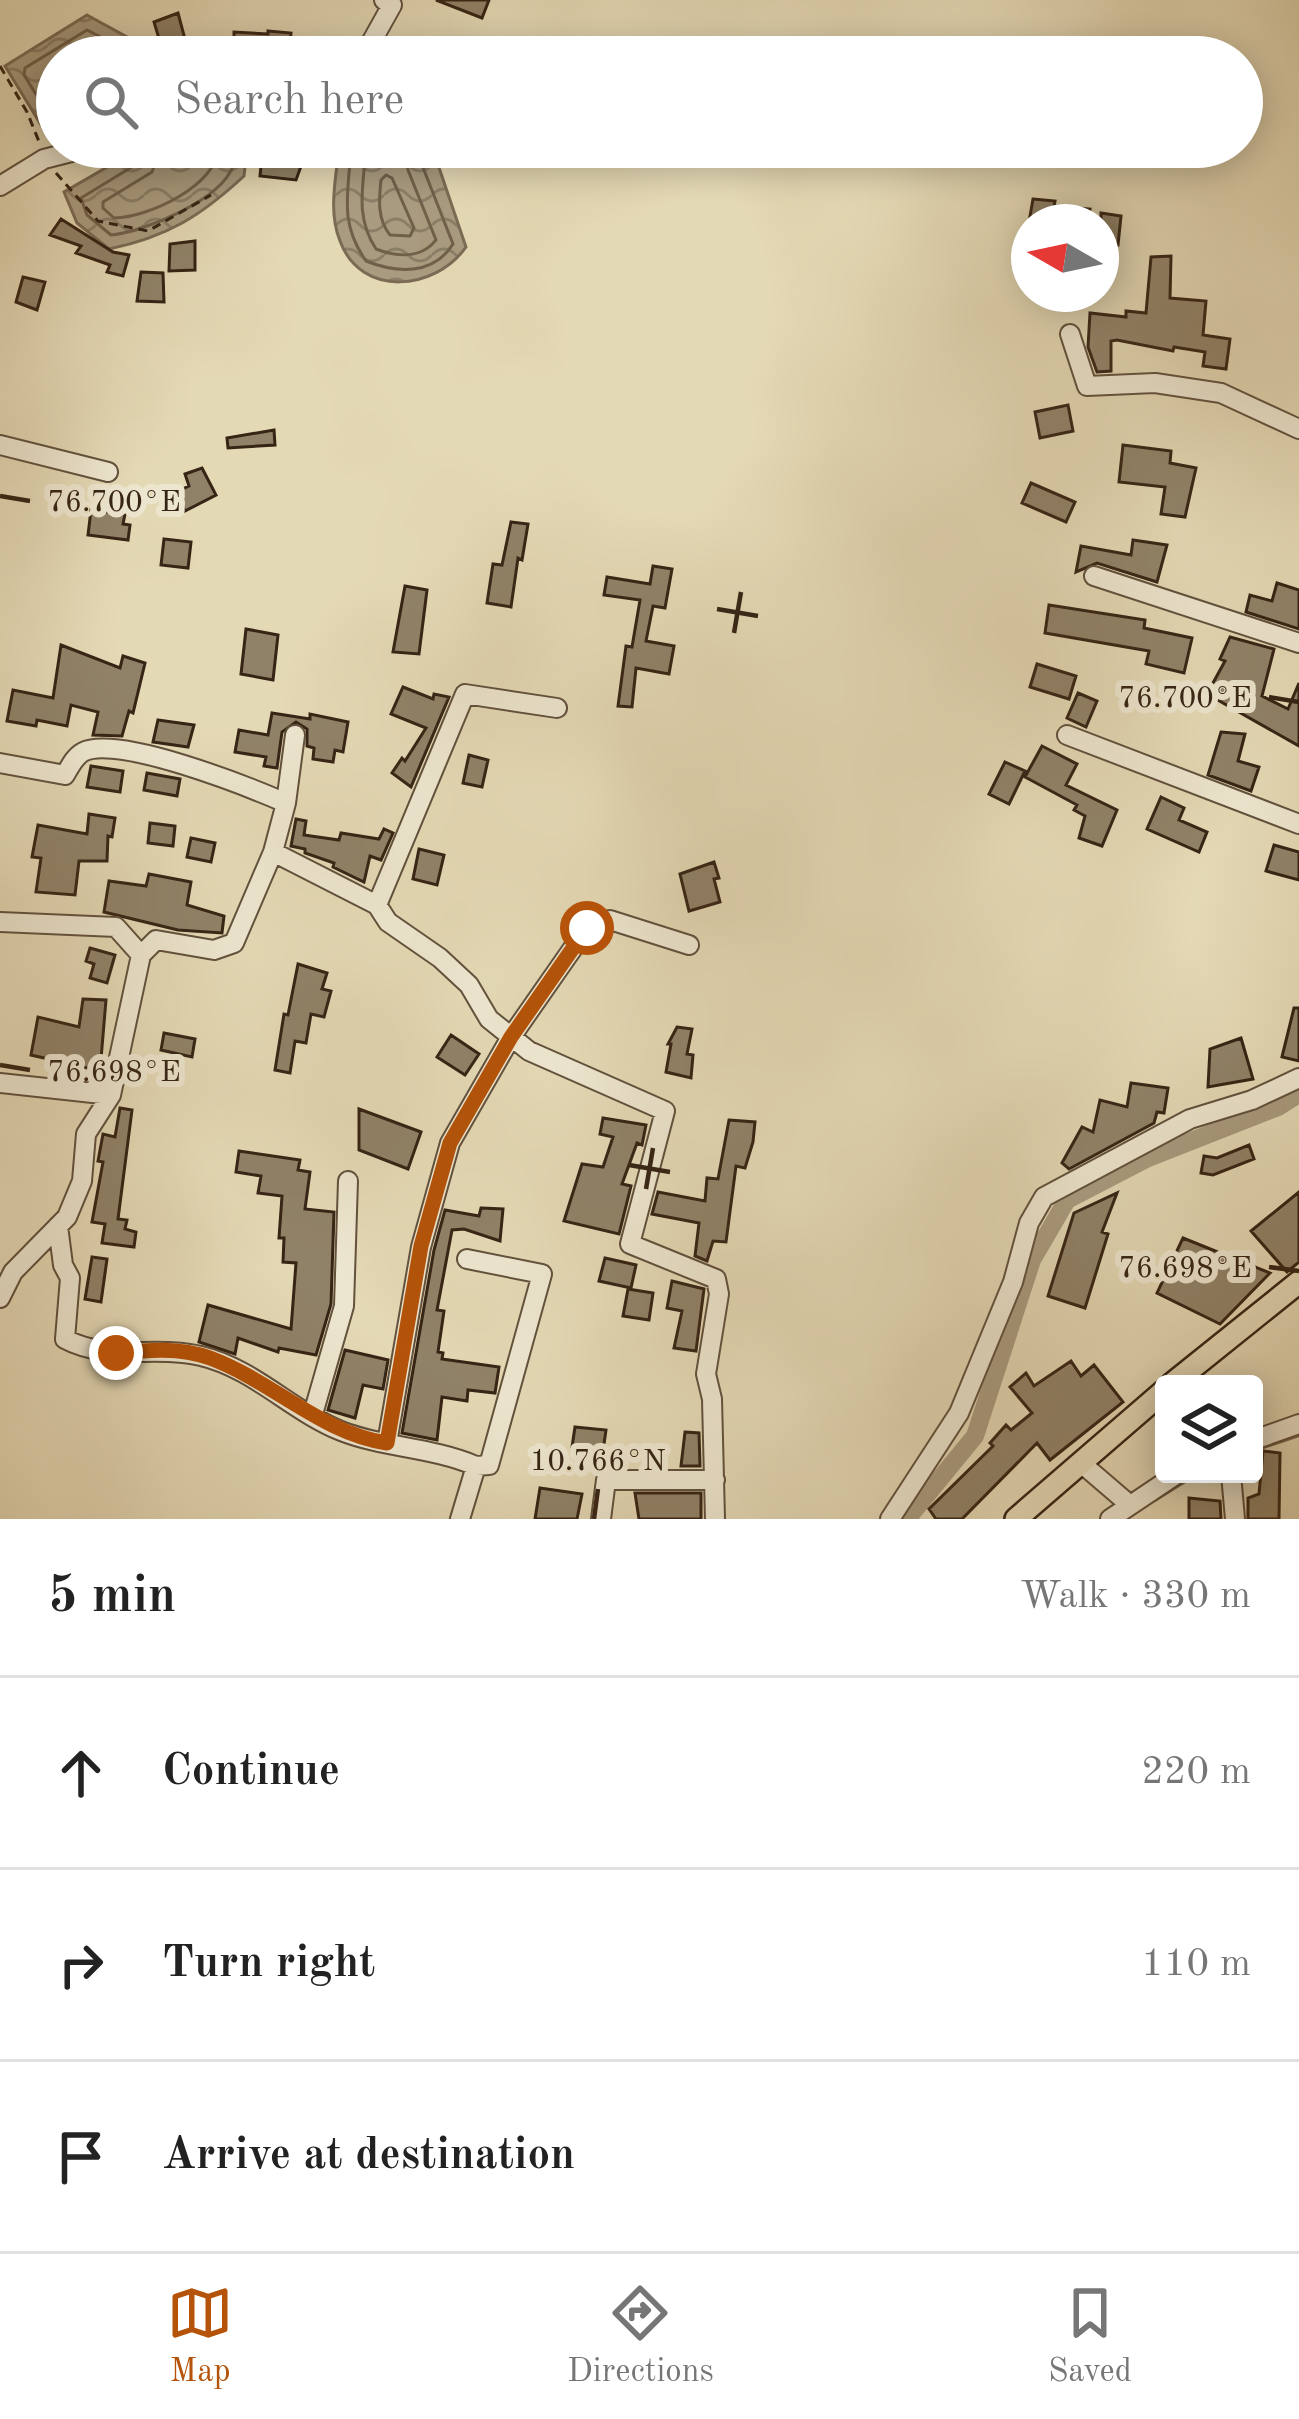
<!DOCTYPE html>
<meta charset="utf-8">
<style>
body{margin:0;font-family:"Old Standard TT",serif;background:#f6f6f6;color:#222}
.controls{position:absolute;right:36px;bottom:36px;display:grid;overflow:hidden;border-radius:12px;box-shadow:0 6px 30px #0003}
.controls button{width:108px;height:108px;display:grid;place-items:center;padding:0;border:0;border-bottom:3px solid #e0e0e0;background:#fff;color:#222;font:60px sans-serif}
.compass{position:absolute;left:1011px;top:204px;width:108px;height:108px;border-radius:50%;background:#fff;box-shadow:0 6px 30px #0003;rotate:279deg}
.stop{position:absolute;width:36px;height:36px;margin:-27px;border:9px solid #b45309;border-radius:50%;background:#fff}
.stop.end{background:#b45309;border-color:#fff;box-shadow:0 3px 12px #0008}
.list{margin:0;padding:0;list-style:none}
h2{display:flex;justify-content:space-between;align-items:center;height:156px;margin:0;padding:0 48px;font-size:51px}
h2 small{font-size:39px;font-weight:400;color:#767676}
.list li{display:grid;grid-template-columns:78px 1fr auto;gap:36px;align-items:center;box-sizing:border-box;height:192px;padding:0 48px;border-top:3px solid #e0e0e0}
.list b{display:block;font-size:45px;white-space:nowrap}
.list em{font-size:39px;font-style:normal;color:#767676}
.icon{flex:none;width:66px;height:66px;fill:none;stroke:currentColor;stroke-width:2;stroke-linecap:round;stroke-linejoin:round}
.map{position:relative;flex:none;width:1299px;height:1519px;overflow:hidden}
.search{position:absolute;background:#fff;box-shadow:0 6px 30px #0003;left:36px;right:36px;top:36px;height:132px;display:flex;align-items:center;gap:30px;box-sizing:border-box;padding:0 42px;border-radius:66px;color:#767676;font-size:45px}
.sheet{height:732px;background:#fff}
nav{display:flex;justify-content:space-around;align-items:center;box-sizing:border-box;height:168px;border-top:3px solid #e0e0e0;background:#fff;font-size:33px;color:#767676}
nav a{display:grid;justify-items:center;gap:6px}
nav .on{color:#b45309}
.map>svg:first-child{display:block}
</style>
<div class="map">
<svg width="1299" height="1519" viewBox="0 0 1299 1519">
<defs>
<pattern id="water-waves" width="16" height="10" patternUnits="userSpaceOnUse" patternTransform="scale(3)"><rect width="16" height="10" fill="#a99b7f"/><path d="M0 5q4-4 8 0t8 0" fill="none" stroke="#8a7e67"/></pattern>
</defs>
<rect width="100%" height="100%" fill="#e4d9b5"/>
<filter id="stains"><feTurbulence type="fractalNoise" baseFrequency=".00167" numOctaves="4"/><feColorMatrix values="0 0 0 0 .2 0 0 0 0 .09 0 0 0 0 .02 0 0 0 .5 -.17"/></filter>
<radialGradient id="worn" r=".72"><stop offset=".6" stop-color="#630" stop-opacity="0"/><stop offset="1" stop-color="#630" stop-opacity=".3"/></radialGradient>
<path fill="url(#water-waves)" stroke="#7b6b55" stroke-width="3" d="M 87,15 L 138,43 L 142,57 L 57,57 L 54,146 L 5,66 Z
M 142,147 L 247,147 L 244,176 C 201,216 167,237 109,249 L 77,223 L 64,192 Z
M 432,147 L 466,247 C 435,291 361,298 340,241 C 328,212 336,178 339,148 Z"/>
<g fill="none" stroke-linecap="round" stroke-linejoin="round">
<path stroke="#70604a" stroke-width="3" d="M 57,128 L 24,75 L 25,68 L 87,30 L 126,50 L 129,57
M 146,147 L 140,162 L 81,198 L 87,215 L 111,235 C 144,232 221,200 233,166 C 235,160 234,153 235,147
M 161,147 L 152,172 L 103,202 L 103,208 L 114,218 C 150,217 215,186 220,147
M 351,147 C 349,192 338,221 366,261 C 396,273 433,276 453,244 L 422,165 L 420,147
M 366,147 C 364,184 354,216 376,249 C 397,257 421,259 436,240 L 408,170 L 405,147
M 386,175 L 392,178 L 414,228 L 410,236 L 390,235 C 377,219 379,199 381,180 Z"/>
<path stroke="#7b6b55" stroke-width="4.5" d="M 1254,1450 L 1299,1435
M 1154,1500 L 1196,1474"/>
<path stroke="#a99b7f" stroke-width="18" d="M 907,1519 L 975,1436 L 1032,1260 L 1067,1200 L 1148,1158 L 1278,1107 L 1299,1094"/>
</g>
<path fill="#908268" stroke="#362415" stroke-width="3" d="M 436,0 L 489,0 L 482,18 Z
M 178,13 L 186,43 L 163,52 L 154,22 Z
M 268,31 L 291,33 L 289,57 L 234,55 L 234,32 L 268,34 Z
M 263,147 L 308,147 L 296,180 L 260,176 Z
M 1033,199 L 1055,201 L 1054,206 L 1090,209 L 1088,222 L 1029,222 Z
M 1101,213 L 1121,216 L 1118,245 L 1101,242 Z
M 61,219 L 113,252 L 129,255 L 123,276 L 107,272 L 110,265 L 76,253 L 81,246 L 50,235 Z
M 195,241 L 195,270 L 169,271 L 170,244 Z
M 1171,256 L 1170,298 L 1206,301 L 1203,335 L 1230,339 L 1226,369 L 1203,366 L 1205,352 L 1174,347 L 1173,351 L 1117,340 L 1111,341 L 1111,371 L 1097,372 L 1088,347 L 1090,313 L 1126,317 L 1126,311 L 1146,313 L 1151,257 Z
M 141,272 L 163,273 L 164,302 L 137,301 Z
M 23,277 L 45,282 L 37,310 L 16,302 Z
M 1068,405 L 1073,431 L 1040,438 L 1035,412 Z
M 274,430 L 275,445 L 228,448 L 227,438 Z
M 1123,445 L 1171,451 L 1170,463 L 1196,468 L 1185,517 L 1161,514 L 1165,487 L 1119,482 Z
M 202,468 L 216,495 L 185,511 L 176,492 L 189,486 L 185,474 Z
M 1031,483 L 1075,502 L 1066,522 L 1022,503 Z
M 91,510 L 125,514 L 123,524 L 130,525 L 128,540 L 88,535 Z
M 511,522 L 528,524 L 522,560 L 518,558 L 511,607 L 487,603 L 493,564 L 502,565 Z
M 164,539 L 191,542 L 188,568 L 161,565 Z
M 1133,540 L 1167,545 L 1157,582 L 1097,563 L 1076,572 L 1081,546 L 1131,555 Z
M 653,566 L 672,569 L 665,608 L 653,606 L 646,641 L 674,646 L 669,674 L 636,668 L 632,707 L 618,706 L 626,646 L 632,647 L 640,600 L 604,595 L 607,577 L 650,584 Z
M 1277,583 L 1299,590 L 1299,629 L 1246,612 L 1250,595 L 1272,601 Z
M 405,586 L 427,590 L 419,654 L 393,652 Z
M 1049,605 L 1145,620 L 1144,628 L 1192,638 L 1184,673 L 1146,664 L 1149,651 L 1045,633 Z
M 246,629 L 278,635 L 273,680 L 241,674 Z
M 1230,637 L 1274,649 L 1262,696 L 1288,709 L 1299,683 L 1299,746 L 1207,694 L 1225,661 L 1220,659 Z
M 61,645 L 120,668 L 123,656 L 145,663 L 133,713 L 129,711 L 122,736 L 93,735 L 98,712 L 71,705 L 67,726 L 37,720 L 36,726 L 7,721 L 13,690 L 53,698 Z
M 1037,664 L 1076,676 L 1069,699 L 1030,687 Z
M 403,687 L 433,699 L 434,694 L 449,697 L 411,787 L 392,773 L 402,758 L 405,761 L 426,728 L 391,714 Z
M 1078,693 L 1097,701 L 1086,727 L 1067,718 Z
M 272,713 L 310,719 L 310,714 L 348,722 L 343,752 L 335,750 L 333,762 L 313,759 L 314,748 L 307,746 L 307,729 L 296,722 L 282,732 L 277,768 L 264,766 L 266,757 L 235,752 L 239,730 L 268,735 Z
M 158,720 L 194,725 L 188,747 L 153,742 Z
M 1221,732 L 1245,734 L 1238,761 L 1259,767 L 1251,791 L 1208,775 Z
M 1042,746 L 1077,764 L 1066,785 L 1117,810 L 1102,846 L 1079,838 L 1085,816 L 1074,810 L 1077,805 L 1025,777 Z
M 469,755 L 488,760 L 482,787 L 463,783 Z
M 1005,762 L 1025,771 L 1009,804 L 989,794 Z
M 91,766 L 123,771 L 120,792 L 87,787 Z
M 147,773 L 180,779 L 177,796 L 144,790 Z
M 1161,797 L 1184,808 L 1179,820 L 1207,832 L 1199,852 L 1147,829 Z
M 89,814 L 115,818 L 112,837 L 108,836 L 107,861 L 79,861 L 75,895 L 36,892 L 41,858 L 32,857 L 38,825 L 87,834 Z
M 296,819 L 306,821 L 304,835 L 339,840 L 341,833 L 379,839 L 384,829 L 393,833 L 381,860 L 370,856 L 364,882 L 333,867 L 334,863 L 305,853 L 305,849 L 291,846 Z
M 150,823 L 175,826 L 173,846 L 148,843 Z
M 191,838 L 215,843 L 211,862 L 187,857 Z
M 1274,845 L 1299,852 L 1299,880 L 1266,871 Z
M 419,849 L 444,855 L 437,885 L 413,879 Z
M 714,862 L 719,878 L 714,879 L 720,902 L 689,911 L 680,874 Z
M 149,874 L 191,882 L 187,905 L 224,916 L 222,933 L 178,930 L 104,912 L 109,881 L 146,886 Z
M 90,948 L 115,955 L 107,983 L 90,978 L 94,964 L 86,961 Z
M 298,964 L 327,973 L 322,989 L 331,991 L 324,1017 L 311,1014 L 306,1043 L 295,1041 L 290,1073 L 275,1070 L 284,1014 L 288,1015 Z
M 83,999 L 106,1000 L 100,1071 L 31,1055 L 38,1017 L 79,1027 Z
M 1294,1008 L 1299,1008 L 1299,1061 L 1282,1057 Z
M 677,1027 L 692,1029 L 687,1054 L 693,1055 L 691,1078 L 666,1072 L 671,1044 L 668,1044 Z
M 164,1033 L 195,1039 L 192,1057 L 161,1050 Z
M 451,1035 L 479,1054 L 465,1075 L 437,1057 Z
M 1241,1038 L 1253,1079 L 1208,1087 L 1210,1049 Z
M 1131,1083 L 1168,1088 L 1164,1113 L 1157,1112 L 1154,1123 L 1069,1169 L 1062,1163 L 1082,1127 L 1093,1132 L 1100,1100 L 1127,1107 Z
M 120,1108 L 132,1110 L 118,1219 L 127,1220 L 125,1229 L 136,1232 L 134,1247 L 102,1243 L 105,1224 L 92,1222 L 103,1162 L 98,1161 L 103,1134 L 115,1137 Z
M 359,1109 L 421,1132 L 408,1169 L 359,1150 Z
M 603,1118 L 646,1125 L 642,1145 L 637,1143 L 622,1184 L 631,1186 L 619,1234 L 564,1221 L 582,1164 L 603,1167 L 613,1137 L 600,1134 Z
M 729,1120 L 755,1122 L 753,1142 L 745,1168 L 736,1166 L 726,1242 L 713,1241 L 707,1261 L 695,1256 L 699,1223 L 652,1214 L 658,1192 L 705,1201 L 707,1178 L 718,1179 Z
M 1249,1145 L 1254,1159 L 1213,1175 L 1201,1173 L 1204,1156 L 1217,1158 Z
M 239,1151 L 300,1160 L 298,1170 L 310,1172 L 305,1209 L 334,1212 L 331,1304 L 316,1355 L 279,1348 L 278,1352 L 238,1338 L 235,1354 L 199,1342 L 208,1305 L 291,1329 L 296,1263 L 283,1262 L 284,1238 L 279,1238 L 282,1196 L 258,1193 L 261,1176 L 236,1172 Z
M 1299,1192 L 1299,1262 L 1287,1272 L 1251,1231 Z
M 1117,1193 L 1102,1232 L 1108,1234 L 1085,1308 L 1048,1296 L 1074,1213 Z
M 481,1208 L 503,1209 L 500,1241 L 464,1229 L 452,1230 L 437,1310 L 444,1311 L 438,1352 L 443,1353 L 442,1359 L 499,1367 L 495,1393 L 468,1390 L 467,1401 L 442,1397 L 437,1440 L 402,1433 L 434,1250 L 445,1210 L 479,1216 Z
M 1183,1238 L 1270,1273 L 1220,1324 L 1157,1293 Z
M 92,1257 L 107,1259 L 101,1302 L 85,1299 Z
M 605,1258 L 636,1265 L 631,1288 L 599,1281 Z
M 672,1281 L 704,1289 L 696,1351 L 674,1348 L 682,1311 L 667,1308 Z
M 628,1289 L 653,1293 L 649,1320 L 623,1316 Z
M 345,1350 L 388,1360 L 383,1389 L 363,1385 L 355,1418 L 328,1410 Z
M 1071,1361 L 1081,1376 L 1094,1365 L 1123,1402 L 1050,1460 L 1037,1443 L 962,1519 L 936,1519 L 929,1509 L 993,1446 L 990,1443 L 1006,1425 L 1011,1430 L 1032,1413 L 1010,1387 L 1026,1373 L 1034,1386 Z
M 575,1427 L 606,1430 L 603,1451 L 572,1447 Z
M 685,1432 L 699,1433 L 700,1466 L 681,1466 Z
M 1263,1451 L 1280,1453 L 1279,1519 L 1248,1519 L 1248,1498 L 1259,1494 Z
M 540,1488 L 582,1494 L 577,1519 L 535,1519 Z
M 635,1493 L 701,1493 L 701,1519 L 639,1519 Z
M 1189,1498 L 1220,1501 L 1221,1519 L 1189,1519 Z"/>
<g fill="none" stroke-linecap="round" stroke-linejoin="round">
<g stroke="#62513d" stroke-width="22">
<path id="minor" d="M 363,57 L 392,5 L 384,0
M 0,186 L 44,159 L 91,147
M 1070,334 L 1087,386 L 1155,383 L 1221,393 L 1299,429
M 0,445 L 108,472
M 1094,576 L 1299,643
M 1067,735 L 1299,824
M 0,763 L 65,775 C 70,767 74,757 83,752 C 117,734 249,787 286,803 L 273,852 L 377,905 L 465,694 L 557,708
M 286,803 L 295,735
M 377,905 L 388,922 L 440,958 L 469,985 L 489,1019 L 529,1051 L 665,1111 L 630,1244 L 716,1279 L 719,1294 L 706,1374 L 712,1399 L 715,1519
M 0,922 L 116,927 L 141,955 L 111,1095 L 86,1134 L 82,1181 L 67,1217 L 13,1272 L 0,1298
M 141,955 L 156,940 L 214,950 L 234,943 L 273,852
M 0,1083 L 111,1095
M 58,1226 L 63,1265 L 70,1278 L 65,1339 C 108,1362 155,1345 201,1356 C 253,1368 293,1412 341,1431 C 384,1448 432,1447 476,1466 L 460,1519
M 467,1259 L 542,1274 L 489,1465 L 476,1466
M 313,1414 L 344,1306 L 348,1181
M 1254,1440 L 1299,1424
M 387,1443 L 421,1247 L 450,1143 L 511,1037 L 587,928 L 610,920 L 689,945
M 1081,1463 L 1130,1505
M 1231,1474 L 1235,1519
M 601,1519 L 606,1480 L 715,1480
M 890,1519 L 959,1413 L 1013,1282 L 1029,1223 L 1044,1197 L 1190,1119 L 1252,1100 L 1299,1078
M 1110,1519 L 1177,1474"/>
</g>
<g stroke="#362415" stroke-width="26">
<path id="major" d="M 1172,1384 L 1299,1282
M 1016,1519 L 1164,1391"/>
</g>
<path stroke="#362415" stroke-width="3" stroke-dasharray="9 6" stroke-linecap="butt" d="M 0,66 L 27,112 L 40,144
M 56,173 L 98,221 L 148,231 L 211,195"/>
<use href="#minor" stroke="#ede6cf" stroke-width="18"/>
<use href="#major" stroke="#e4d9b5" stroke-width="21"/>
</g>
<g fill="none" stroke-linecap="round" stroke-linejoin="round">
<path stroke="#b45309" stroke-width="15" d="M 116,1353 C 148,1350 179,1347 210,1358 C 272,1381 321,1433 387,1443 L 421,1246 L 450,1143 L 511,1037 L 587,928"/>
</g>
<path fill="none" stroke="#362415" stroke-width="4.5" d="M 0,496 L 30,501M 717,609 L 758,616M 734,633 L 741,592M 1269,697 L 1299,702M 0,1065 L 30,1070M 629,1165 L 670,1172M 646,1189 L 653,1148M 1269,1267 L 1299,1271M 594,1519 L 598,1489"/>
<g font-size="30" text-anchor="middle" fill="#362415" stroke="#ede6cf" stroke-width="12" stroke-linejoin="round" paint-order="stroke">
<text x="114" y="511">76.700°E</text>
<text x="1185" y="707">76.700°E</text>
<text x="114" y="1081">76.698°E</text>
<text x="1185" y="1277">76.698°E</text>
<text x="598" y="1470">10.766°N</text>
</g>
<rect width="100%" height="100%" filter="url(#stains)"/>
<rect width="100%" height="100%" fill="url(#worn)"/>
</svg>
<div class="controls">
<button><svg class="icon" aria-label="layers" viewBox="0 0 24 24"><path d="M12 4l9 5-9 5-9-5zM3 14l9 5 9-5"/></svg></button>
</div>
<svg class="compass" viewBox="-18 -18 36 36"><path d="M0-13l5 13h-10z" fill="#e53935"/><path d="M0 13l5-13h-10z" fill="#767676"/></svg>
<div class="stop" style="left:587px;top:928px"></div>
<div class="stop end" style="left:116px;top:1353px"></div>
<div class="search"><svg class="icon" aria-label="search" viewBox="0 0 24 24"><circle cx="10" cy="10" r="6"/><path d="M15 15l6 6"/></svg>Search here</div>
</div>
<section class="sheet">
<h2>5 min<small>Walk · 330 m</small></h2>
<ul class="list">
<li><svg class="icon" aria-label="ahead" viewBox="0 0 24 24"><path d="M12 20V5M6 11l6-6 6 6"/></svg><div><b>Continue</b></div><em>220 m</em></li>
<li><svg class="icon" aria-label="right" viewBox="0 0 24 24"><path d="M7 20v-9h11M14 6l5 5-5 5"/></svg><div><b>Turn right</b></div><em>110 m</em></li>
<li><svg class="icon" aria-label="arrive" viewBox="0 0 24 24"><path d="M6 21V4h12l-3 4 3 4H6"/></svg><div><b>Arrive at destination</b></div></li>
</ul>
</section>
<nav>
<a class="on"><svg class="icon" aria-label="map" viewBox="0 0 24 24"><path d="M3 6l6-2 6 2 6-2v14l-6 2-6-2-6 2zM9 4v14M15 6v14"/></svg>Map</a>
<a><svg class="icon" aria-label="directions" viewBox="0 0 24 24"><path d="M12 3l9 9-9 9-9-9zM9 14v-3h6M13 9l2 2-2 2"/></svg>Directions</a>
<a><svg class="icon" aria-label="saved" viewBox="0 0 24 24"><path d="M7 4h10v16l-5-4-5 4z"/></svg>Saved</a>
</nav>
